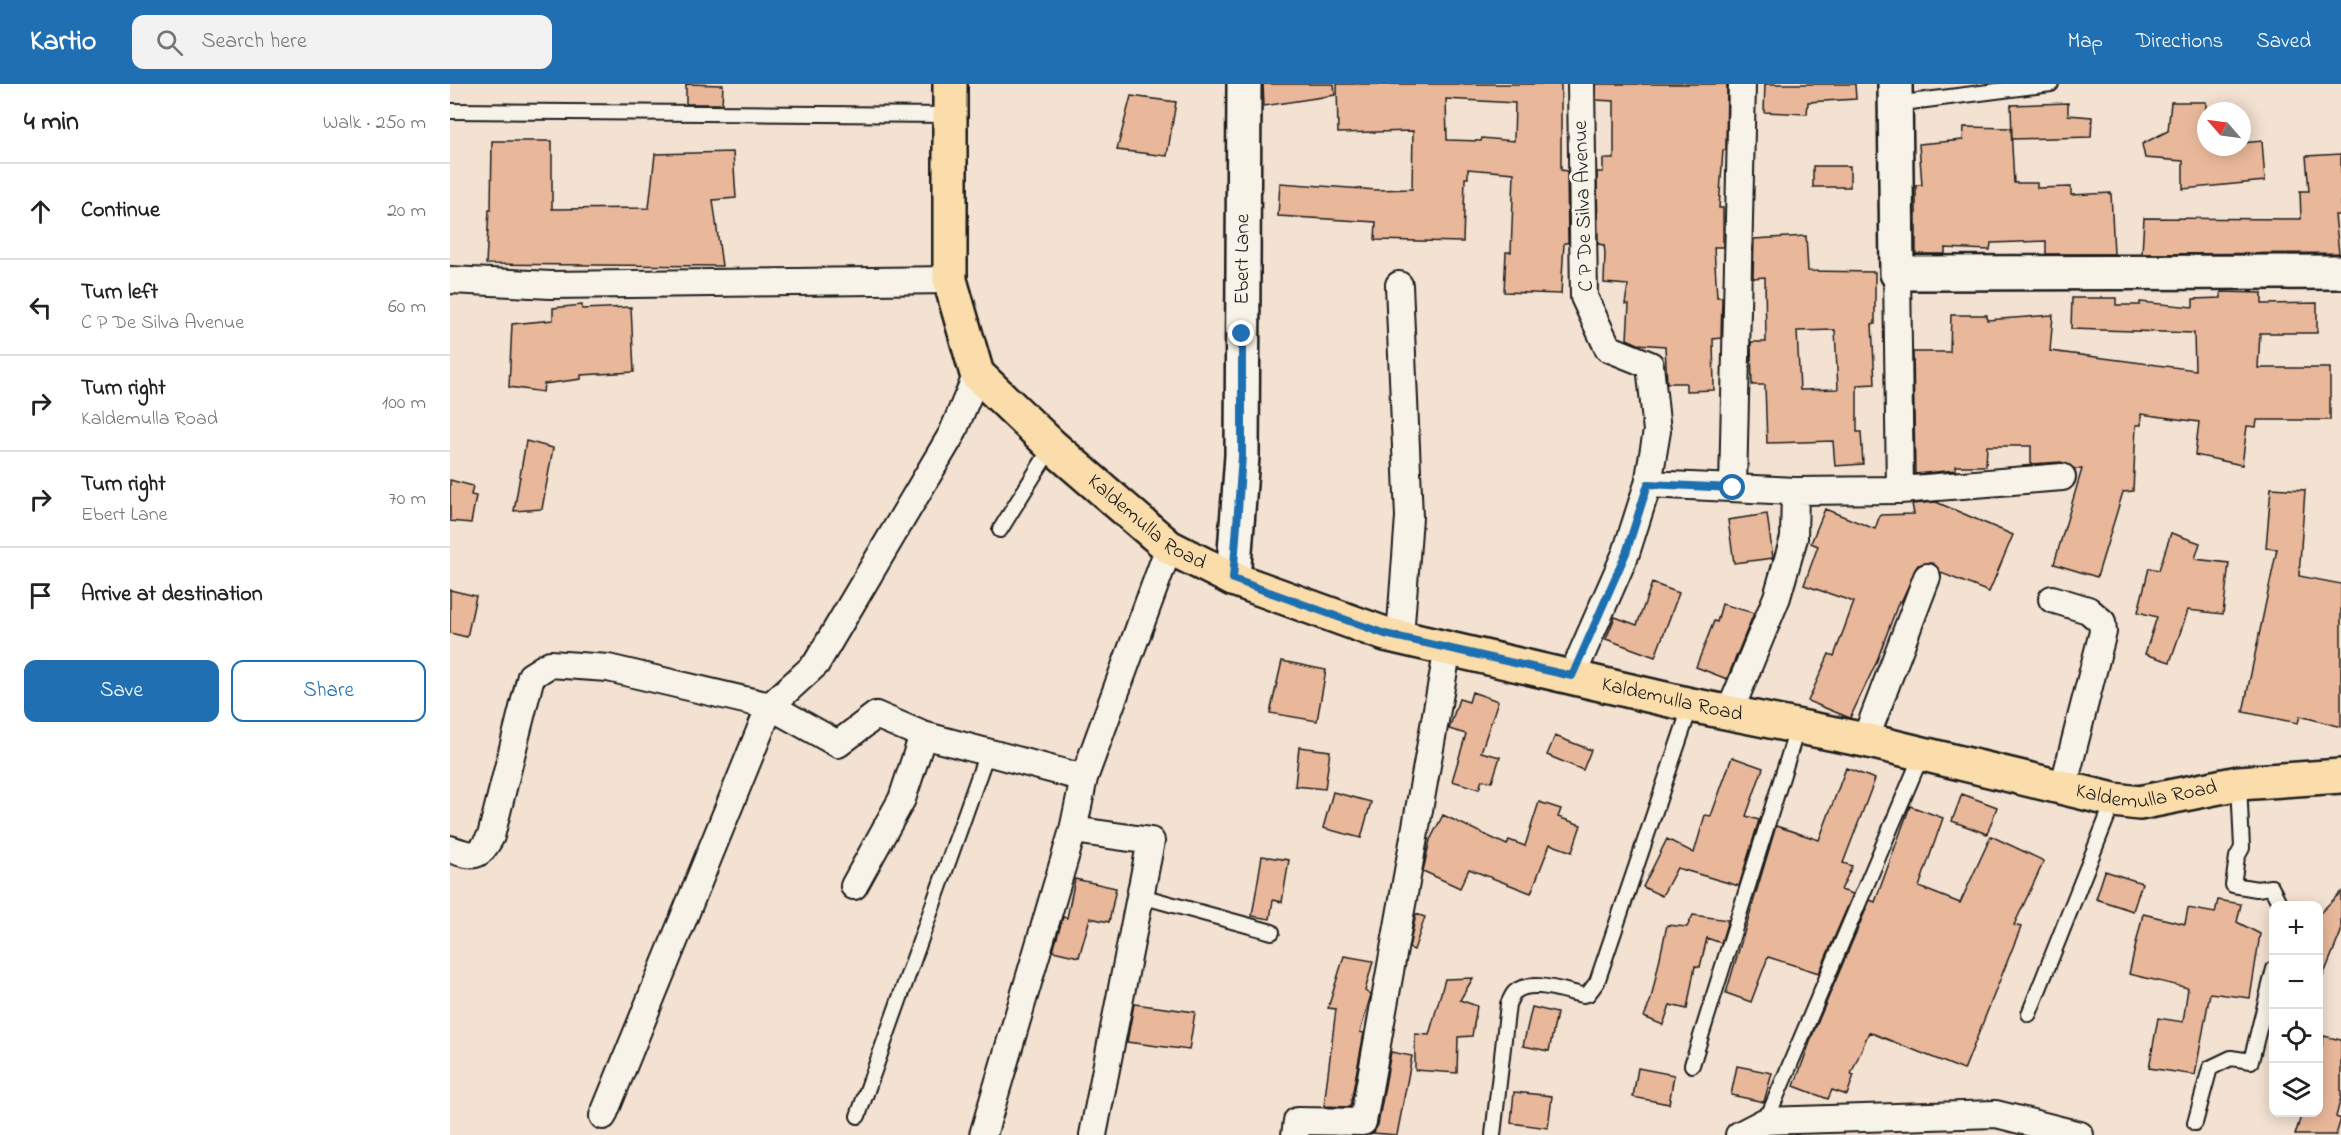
<!DOCTYPE html>
<meta charset="utf-8">
<style>
body{margin:0;font-family:"Indie Flower",sans-serif;background:#f2f2f2;color:#222}
.controls{position:absolute;right:18px;bottom:18px;display:grid;overflow:hidden;border-radius:12px;box-shadow:0 3px 15px #0003}
.controls button{width:54px;height:54px;display:grid;place-items:center;padding:0;border:0;border-bottom:2px solid #e0e0e0;background:#fff;color:#222;font:30px sans-serif}
.compass{position:absolute;left:1747px;top:18px;width:54px;height:54px;border-radius:50%;background:#fff;box-shadow:0 3px 15px #0003;rotate:298deg}
.stop{position:absolute;width:18px;height:18px;margin:-14px;border:4px solid #1f6fb2;border-radius:50%;background:#fff}
.stop.end{background:#1f6fb2;border-color:#fff;box-shadow:0 2px 6px #0008}
.list{margin:0;padding:0;list-style:none}
h2{display:flex;justify-content:space-between;align-items:center;height:78px;margin:0;padding:0 24px;font-size:26px}
h2 small{font-size:20px;font-weight:400;color:#767676}
.list li{display:grid;grid-template-columns:39px 1fr auto;gap:18px;align-items:center;box-sizing:border-box;height:96px;padding:0 24px;border-top:2px solid #e0e0e0}
.list b{display:block;font-size:22px;white-space:nowrap}
.list p{margin:0;font-size:20px;white-space:nowrap;color:#767676}
.list em{font-size:20px;font-style:normal;color:#767676}
.actions{display:flex;gap:12px;padding:18px 24px}
.actions a{flex:1;padding:14px 0;border:2px solid #1f6fb2;border-radius:12px;text-align:center;font-size:21px;color:#1f6fb2}
.actions .main{background:#1f6fb2;color:#fff}
.icon{flex:none;width:33px;height:33px;fill:none;stroke:currentColor;stroke-width:2;stroke-linecap:round;stroke-linejoin:round}
.map{position:relative;flex:none;width:1891px;height:1051px;overflow:hidden}
header{display:flex;align-items:center;gap:36px;box-sizing:border-box;height:84px;padding:0 30px;background:#1f6fb2;color:#fff}
header strong{font-size:28px}
nav{display:flex;gap:33px;margin-inline-start:auto;font-size:21px}
.search{width:420px;height:54px;background:#f2f2f2;display:flex;align-items:center;gap:15px;box-sizing:border-box;padding:0 21px;border-radius:12px;color:#767676;font-size:22px}
main{display:flex}
aside{flex:1;background:#fff}
.map>svg:first-child{display:block}
</style>
<header>
<strong>Kartio</strong>
<div class="search"><svg class="icon" aria-label="search" viewBox="0 0 24 24"><circle cx="10" cy="10" r="6"/><path d="M15 15l6 6"/></svg>Search here</div>
<nav><a>Map</a><a>Directions</a><a>Saved</a></nav>
</header>
<main>
<aside>
<h2>4 min<small>Walk · 250 m</small></h2>
<ul class="list">
<li><svg class="icon" aria-label="ahead" viewBox="0 0 24 24"><path d="M12 20V5M6 11l6-6 6 6"/></svg><div><b>Continue</b></div><em>20 m</em></li>
<li><svg class="icon" aria-label="left" viewBox="0 0 24 24"><path d="M17 20v-9H6M10 6l-5 5 5 5"/></svg><div><b>Turn left</b><p>C P De Silva Avenue</p></div><em>60 m</em></li>
<li><svg class="icon" aria-label="right" viewBox="0 0 24 24"><path d="M7 20v-9h11M14 6l5 5-5 5"/></svg><div><b>Turn right</b><p>Kaldemulla Road</p></div><em>100 m</em></li>
<li><svg class="icon" aria-label="right" viewBox="0 0 24 24"><path d="M7 20v-9h11M14 6l5 5-5 5"/></svg><div><b>Turn right</b><p>Ebert Lane</p></div><em>70 m</em></li>
<li><svg class="icon" aria-label="arrive" viewBox="0 0 24 24"><path d="M6 21V4h12l-3 4 3 4H6"/></svg><div><b>Arrive at destination</b></div></li>
</ul>
<div class="actions"><a class="main">Save</a><a>Share</a></div>
</aside>
<div class="map">
<svg width="1891" height="1051" viewBox="0 0 1891 1051">
<rect width="100%" height="100%" fill="#f3e1d1"/>
<filter id="ink" filterUnits="userSpaceOnUse"><feTurbulence type="fractalNoise" baseFrequency=".0167" numOctaves="2"/><feDisplacementMap in="SourceGraphic" scale="12" xChannelSelector="R" yChannelSelector="G"/><feConvolveMatrix kernelMatrix="1 2 1 2 8 2 1 2 1" color-interpolation-filters="sRGB"/></filter>
<g filter="url(#ink)">
<path fill="#e9b89a" stroke="#1c1c1c" stroke-width="1.5" fill-rule="evenodd" d="M 236,0 L 273,1 L 272,20 L 236,20 Z
M 813,0 L 884,0 L 885,11 L 814,22 Z
M 887,0 L 1111,0 L 1111,86 L 1117,87 L 1118,159 L 1114,159 L 1111,210 L 1054,208 L 1056,168 L 1061,168 L 1064,89 L 1018,85 L 1018,94 L 1015,94 L 1013,158 L 925,156 L 926,138 L 828,132 L 830,99 L 927,106 L 962,105 L 963,47 L 888,49 ZM 996,15 L 1065,19 L 1064,57 L 1032,54 L 1031,57 L 997,56 Z
M 1146,0 L 1277,0 L 1276,66 L 1273,66 L 1269,124 L 1273,124 L 1273,163 L 1264,163 L 1267,213 L 1272,213 L 1271,254 L 1263,255 L 1264,306 L 1236,307 L 1236,299 L 1217,299 L 1215,262 L 1188,260 L 1177,255 L 1179,220 L 1175,220 L 1178,201 L 1154,199 L 1155,169 L 1154,161 L 1148,160 L 1147,88 L 1153,88 L 1153,75 L 1164,75 L 1164,17 L 1146,16 Z
M 1315,0 L 1405,0 L 1406,15 L 1358,18 L 1357,30 L 1314,28 Z
M 681,12 L 726,18 L 717,72 L 667,66 Z
M 1721,18 L 1756,18 L 1756,63 L 1792,63 L 1792,59 L 1812,57 L 1815,97 L 1733,105 L 1733,77 L 1695,74 L 1692,60 L 1718,47 Z
M 1618,19 L 1618,31 L 1642,33 L 1641,53 L 1562,55 L 1561,21 Z
M 1514,43 L 1561,44 L 1564,99 L 1587,99 L 1587,104 L 1621,103 L 1621,111 L 1661,109 L 1664,170 L 1596,170 L 1596,157 L 1541,159 L 1540,166 L 1495,164 L 1495,170 L 1466,170 L 1466,101 L 1472,101 L 1469,60 L 1513,56 Z
M 42,57 L 102,57 L 102,125 L 199,124 L 205,70 L 283,68 L 286,114 L 263,116 L 272,182 L 36,180 L 39,126 L 41,126 Z
M 1891,70 L 1891,131 L 1885,131 L 1889,169 L 1692,170 L 1694,134 L 1851,135 L 1850,107 L 1859,107 L 1856,72 Z
M 1363,82 L 1400,82 L 1400,103 L 1363,103 Z
M 1356,152 L 1358,187 L 1425,188 L 1425,240 L 1422,240 L 1425,300 L 1407,301 L 1407,348 L 1411,348 L 1413,380 L 1385,382 L 1383,357 L 1317,359 L 1315,301 L 1302,301 L 1301,258 L 1316,258 L 1315,193 L 1303,194 L 1304,155 ZM 1385,246 L 1388,305 L 1350,306 L 1347,247 Z
M 1771,208 L 1812,209 L 1812,220 L 1867,219 L 1867,249 L 1810,249 L 1808,284 L 1880,284 L 1880,336 L 1807,336 L 1806,343 L 1797,342 L 1792,381 L 1745,371 L 1749,338 L 1691,330 L 1691,341 L 1686,341 L 1683,407 L 1673,408 L 1647,493 L 1604,480 L 1632,385 L 1625,385 L 1611,378 L 1581,380 L 1581,362 L 1537,362 L 1536,382 L 1506,382 L 1506,386 L 1465,390 L 1463,268 L 1500,268 L 1501,231 L 1537,231 L 1537,236 L 1603,231 L 1600,267 L 1745,286 L 1744,249 L 1621,245 L 1622,214 L 1666,214 L 1666,221 L 1690,221 L 1690,218 L 1743,223 L 1743,215 L 1771,214 Z
M 132,221 L 132,225 L 181,223 L 184,288 L 131,291 L 131,295 L 94,300 L 93,308 L 59,303 L 62,240 L 103,236 L 103,224 Z
M 76,357 L 103,364 L 92,425 L 64,427 Z
M 0,396 L 23,402 L 21,411 L 26,412 L 21,439 L 0,437 Z
M 1821,404 L 1855,406 L 1849,492 L 1891,500 L 1891,643 L 1850,632 L 1848,639 L 1793,628 L 1827,465 L 1816,464 Z
M 1486,418 L 1563,451 L 1539,508 L 1491,489 L 1483,479 L 1468,481 L 1451,518 L 1449,517 L 1426,579 L 1400,634 L 1358,617 L 1379,570 L 1384,572 L 1404,518 L 1354,501 L 1368,462 L 1361,459 L 1375,425 L 1425,445 L 1430,431 L 1464,430 L 1462,420 Z
M 1317,430 L 1323,474 L 1284,479 L 1278,436 Z
M 1721,449 L 1750,459 L 1745,475 L 1779,479 L 1773,530 L 1738,526 L 1720,578 L 1695,570 L 1707,533 L 1688,528 L 1699,484 L 1709,486 Z
M 1202,499 L 1229,509 L 1205,573 L 1156,555 L 1165,533 L 1187,541 Z
M 0,506 L 26,512 L 17,553 L 0,549 Z
M 1272,520 L 1304,529 L 1277,595 L 1246,583 L 1264,537 L 1267,538 Z
M 832,577 L 876,586 L 867,637 L 820,629 Z
M 1022,608 L 1048,617 L 1031,668 L 1050,673 L 1042,698 L 1032,696 L 1029,705 L 1002,697 L 1016,650 L 999,645 L 1009,615 L 1019,618 Z
M 1105,652 L 1141,666 L 1133,686 L 1097,671 Z
M 849,663 L 880,667 L 875,705 L 845,702 Z
M 1282,673 L 1313,684 L 1296,732 L 1309,736 L 1289,802 L 1227,784 L 1212,812 L 1193,803 L 1217,755 L 1244,769 L 1255,731 L 1261,732 Z
M 1396,684 L 1425,695 L 1393,779 L 1402,782 L 1391,806 L 1403,810 L 1369,889 L 1318,873 L 1301,918 L 1276,909 L 1326,742 L 1369,756 Z
M 883,708 L 921,718 L 911,754 L 873,744 Z
M 1512,710 L 1547,723 L 1537,750 L 1502,737 Z
M 1089,718 L 1111,725 L 1108,733 L 1131,741 L 1122,768 L 1100,760 L 1081,809 L 1019,785 L 1010,804 L 973,787 L 980,756 L 993,731 L 1057,761 L 1059,756 L 1075,762 Z
M 1460,722 L 1493,734 L 1469,803 L 1510,819 L 1541,752 L 1594,777 L 1564,841 L 1571,843 L 1514,986 L 1419,948 L 1401,990 L 1404,991 L 1397,1011 L 1382,1006 L 1378,1015 L 1344,1002 L 1364,947 L 1420,816 L 1425,818 Z
M 812,772 L 839,776 L 832,818 L 823,816 L 820,835 L 802,832 Z
M 1655,787 L 1692,799 L 1683,827 L 1646,815 Z
M 625,795 L 666,804 L 659,838 L 640,834 L 629,873 L 603,867 L 613,833 L 617,834 Z
M 1891,808 L 1891,848 L 1869,902 L 1869,830 Z
M 1768,816 L 1791,820 L 1787,838 L 1810,850 L 1800,914 L 1760,909 L 1745,991 L 1699,984 L 1708,934 L 1733,938 L 1738,904 L 1679,890 L 1693,830 L 1735,840 L 1738,824 L 1765,829 Z
M 966,830 L 975,833 L 964,866 L 959,864 Z
M 1243,831 L 1278,836 L 1271,859 L 1257,854 L 1250,883 L 1245,882 L 1237,925 L 1220,921 L 1213,941 L 1194,933 L 1201,915 L 1217,841 L 1237,843 Z
M 894,872 L 923,877 L 915,907 L 921,911 L 910,948 L 914,949 L 900,1023 L 874,1022 L 886,925 L 878,924 Z
M 1023,894 L 1010,916 L 1027,922 L 1022,952 L 1008,953 L 1007,989 L 965,986 L 965,950 L 979,951 L 995,895 Z
M 684,920 L 745,928 L 739,966 L 677,958 Z
M 1082,923 L 1107,929 L 1099,967 L 1073,962 Z
M 1874,952 L 1891,956 L 1891,1013 L 1886,1033 L 1891,1035 L 1886,1051 L 1845,1051 L 1852,1029 L 1869,1029 L 1869,973 Z
M 941,968 L 962,972 L 947,1051 L 923,1049 L 928,1041 Z
M 1287,982 L 1322,989 L 1314,1018 L 1281,1011 Z
M 1188,984 L 1224,991 L 1219,1020 L 1183,1013 Z
M 1064,1008 L 1102,1012 L 1098,1044 L 1061,1039 Z"/>
<g fill="none" stroke-linecap="round" stroke-linejoin="round">
<g stroke="#1c1c1c" stroke-width="18">
<path id="service" d="M 1445,20 L 1601,0
M 0,27 L 500,31
M 550,446 L 602,362
M 1789,699 L 1792,764 L 1787,773 L 1783,801 L 1807,805 L 1821,803 L 1831,822
M 691,812 L 822,848
M 1579,930 L 1664,716
M 1242,981 L 1348,642
M 408,1032 L 538,666
M 1316,1037 L 1472,670
M 1745,1039 L 1760,984 L 1781,974 L 1801,977 L 1824,885
M 1043,1051 L 1058,920 C 1060,917 1062,910 1065,908 C 1080,894 1116,908 1133,911 L 1138,910 L 1147,898 L 1241,621"/>
</g>
<g stroke="#1c1c1c" stroke-width="30">
<path id="minor" d="M 1447,189 L 1450,406
M 0,196 L 101,201 L 500,196
M 949,201 L 959,433 L 950,553
M 1198,400 L 1345,407 L 1344,454 L 1327,513 L 1280,627
M 1283,404 L 1292,0
M 1345,407 L 1450,406 L 1612,393
M 1602,515 L 1638,526 L 1652,538 L 1653,548 L 1613,704
M 1122,592 L 1176,469 L 1198,400 L 1207,347 L 1200,281 L 1158,264 L 1134,213 L 1131,0
M 1415,656 L 1477,493
M 623,746 L 701,757 L 643,1051
M 0,765 C 24,773 28,775 41,752 L 81,592 L 100,580 L 158,584 L 320,622 L 388,660 L 426,631 L 473,651 L 634,694
M 404,802 L 452,715 L 473,651
M 153,1032 L 320,622 L 366,580 L 502,350 L 527,290
M 533,1051 L 623,746 L 634,694 L 719,463
M 845,1051 L 847,1037 L 913,1038 L 998,564
M 1289,1051 L 1316,1037 L 1546,1030 L 1630,1051"/>
</g>
<g stroke="#1c1c1c" stroke-width="38">
<g id="tertiary">
<path d="M 1445,0 L 1447,189 L 1891,188"/>
<path id="s1" d="M 783,495 L 792,372 L 794,0"/>
</g>
</g>
<g stroke="#1c1c1c" stroke-width="38">
<g id="primary">
<path id="s2" d="M 500,0 L 500,196 L 527,290 L 602,362 L 719,463 L 783,495 L 935,550 L 1241,621 L 1415,656 L 1664,716 L 1689,719 L 1789,699 L 1891,692"/>
</g>
</g>
<use href="#service" stroke="#f7f3e8" stroke-width="14"/>
<use href="#minor" stroke="#f7f3e8" stroke-width="26"/>
<use href="#tertiary" stroke="#f7f3e8" stroke-width="33"/>
<use href="#primary" stroke="#faddab" stroke-width="33"/>
</g>
</g>
<g fill="none" stroke-linecap="round" stroke-linejoin="round" filter="url(#ink)">
<path stroke="#1f6fb2" stroke-width="8" d="M 792,250 L 792,372 L 783,495 L 935,550 L 1122,592 L 1176,469 L 1198,400 L 1283,404"/>
</g>
<g text-anchor="middle" dominant-baseline="central" stroke-width="6" stroke-linejoin="round" paint-order="stroke">
<g font-size="21" fill="#1c1c1c" stroke="#f7f3e8">
<text transform="translate(1134 122) rotate(-92)">C P De Silva Avenue</text>
<text stroke="none"><textPath href="#s1" startOffset="320">Ebert Lane</textPath></text>
<text stroke="none"><textPath href="#s2" startOffset="520">Kaldemulla Road</textPath></text>
<text stroke="none"><textPath href="#s2" startOffset="1080">Kaldemulla Road</textPath></text>
<text stroke="none"><textPath href="#s2" startOffset="1566">Kaldemulla Road</textPath></text>
</g>
</g>
</svg>
<div class="controls">
<button>+</button>
<button>−</button>
<button><svg class="icon" aria-label="locate" viewBox="0 0 24 24"><circle cx="12" cy="12" r="6"/><path d="M12 2v4M12 18v4M2 12h4M18 12h4"/></svg></button>
<button><svg class="icon" aria-label="layers" viewBox="0 0 24 24"><path d="M12 4l9 5-9 5-9-5zM3 14l9 5 9-5"/></svg></button>
</div>
<svg class="compass" viewBox="-18 -18 36 36"><path d="M0-13l5 13h-10z" fill="#e53935"/><path d="M0 13l5-13h-10z" fill="#767676"/></svg>
<div class="stop" style="left:1283px;top:404px"></div>
<div class="stop end" style="left:792px;top:250px"></div>
</div>
</main>
